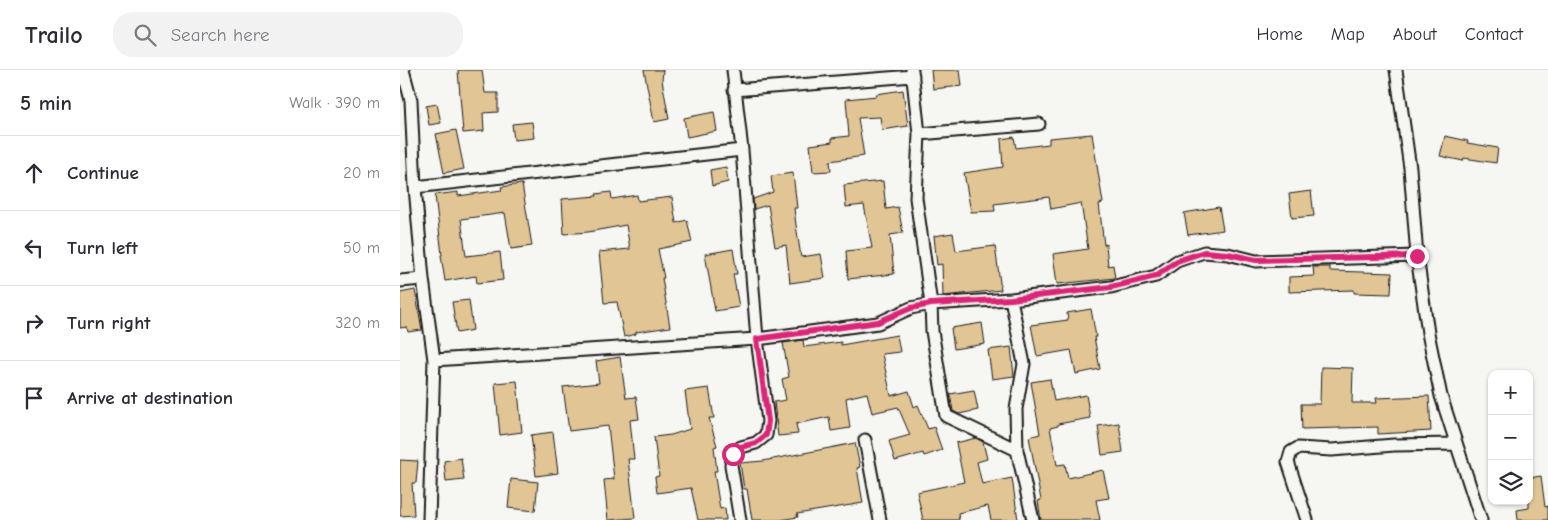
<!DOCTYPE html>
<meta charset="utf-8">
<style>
body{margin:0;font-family:"Comic Neue",sans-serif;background:#f2f2f3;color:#2b2b33}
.controls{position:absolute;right:15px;bottom:15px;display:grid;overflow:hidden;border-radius:10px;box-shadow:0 1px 4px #0004}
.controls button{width:45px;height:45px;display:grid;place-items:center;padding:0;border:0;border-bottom:1px solid #e1e1e2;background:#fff;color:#2b2b33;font:25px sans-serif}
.stop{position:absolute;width:15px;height:15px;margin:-11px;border:4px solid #db2777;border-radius:50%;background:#fff}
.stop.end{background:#db2777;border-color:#fff;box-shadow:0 1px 5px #0008}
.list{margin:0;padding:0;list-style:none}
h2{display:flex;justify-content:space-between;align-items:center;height:65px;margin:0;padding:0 20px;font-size:21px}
h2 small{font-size:16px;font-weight:400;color:#7c7c81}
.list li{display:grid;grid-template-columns:32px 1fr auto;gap:15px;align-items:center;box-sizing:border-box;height:75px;padding:0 20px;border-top:1px solid #e1e1e2}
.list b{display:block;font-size:19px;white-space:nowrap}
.list em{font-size:16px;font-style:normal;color:#7c7c81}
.icon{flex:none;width:28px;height:28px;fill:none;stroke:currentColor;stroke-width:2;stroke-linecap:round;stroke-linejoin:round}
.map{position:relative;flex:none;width:1148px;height:450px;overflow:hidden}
header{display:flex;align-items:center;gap:30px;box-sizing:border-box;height:70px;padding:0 25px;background:#fff;border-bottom:1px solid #e1e1e2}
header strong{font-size:24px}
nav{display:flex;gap:28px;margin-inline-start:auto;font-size:18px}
.search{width:350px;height:45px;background:#f2f2f3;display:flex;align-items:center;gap:12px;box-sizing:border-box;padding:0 18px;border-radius:20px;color:#7c7c81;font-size:19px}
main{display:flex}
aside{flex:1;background:#fff}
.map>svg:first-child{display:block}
</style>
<header>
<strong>Trailo</strong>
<div class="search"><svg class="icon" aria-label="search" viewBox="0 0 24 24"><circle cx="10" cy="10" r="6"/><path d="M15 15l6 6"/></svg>Search here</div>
<nav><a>Home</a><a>Map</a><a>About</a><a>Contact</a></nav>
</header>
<main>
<aside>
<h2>5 min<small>Walk · 390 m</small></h2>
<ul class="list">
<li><svg class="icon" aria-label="ahead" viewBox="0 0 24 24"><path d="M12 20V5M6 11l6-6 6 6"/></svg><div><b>Continue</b></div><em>20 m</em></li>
<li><svg class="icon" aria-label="left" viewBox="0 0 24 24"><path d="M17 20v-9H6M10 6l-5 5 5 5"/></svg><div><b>Turn left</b></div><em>50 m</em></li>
<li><svg class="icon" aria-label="right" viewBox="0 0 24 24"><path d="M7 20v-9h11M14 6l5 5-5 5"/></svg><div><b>Turn right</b></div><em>320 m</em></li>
<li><svg class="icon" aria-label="arrive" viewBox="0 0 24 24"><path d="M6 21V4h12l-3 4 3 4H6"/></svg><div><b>Arrive at destination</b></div></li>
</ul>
</aside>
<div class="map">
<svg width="1148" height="450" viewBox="0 0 1148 450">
<rect width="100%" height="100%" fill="#f6f6f2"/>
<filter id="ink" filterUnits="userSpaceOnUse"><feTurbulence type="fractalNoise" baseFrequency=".02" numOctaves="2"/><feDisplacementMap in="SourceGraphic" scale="10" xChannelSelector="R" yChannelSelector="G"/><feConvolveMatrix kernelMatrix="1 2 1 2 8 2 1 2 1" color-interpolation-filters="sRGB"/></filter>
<g filter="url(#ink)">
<path fill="#e1c595" stroke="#1c1c1c" d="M 58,0 L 82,0 L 85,23 L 98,23 L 98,42 L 83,43 L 84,61 L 63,63 Z
M 244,0 L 263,0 L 262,10 L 269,49 L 254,52 Z
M 531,0 L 560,0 L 562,16 L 533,19 Z
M 503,20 L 508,56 L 482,60 L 480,47 L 458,48 L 464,86 L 430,91 L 431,101 L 413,102 L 410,75 L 432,72 L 432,68 L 449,66 L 446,29 L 477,26 L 476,24 Z
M 37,34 L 41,53 L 29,55 L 26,36 Z
M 314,42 L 317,61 L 287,67 L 284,48 Z
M 132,52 L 134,68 L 114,70 L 112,54 Z
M 56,60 L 64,99 L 44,103 L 36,64 Z
M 692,64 L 703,133 L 699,134 L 704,175 L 706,174 L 708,196 L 713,195 L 715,208 L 657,214 L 653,184 L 688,179 L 681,133 L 651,139 L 649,127 L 594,134 L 595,141 L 571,142 L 564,103 L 603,97 L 601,69 L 614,67 L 616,78 L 649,74 L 649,68 Z
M 1045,66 L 1068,71 L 1067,73 L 1098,78 L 1096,93 L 1064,88 L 1063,91 L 1040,86 Z
M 326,97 L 328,112 L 312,116 L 310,100 Z
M 393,103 L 397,138 L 394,138 L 396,155 L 401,187 L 421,184 L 425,208 L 390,213 L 386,175 L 375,177 L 368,135 L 354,139 L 353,129 L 373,122 L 371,106 Z
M 483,111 L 486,139 L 498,137 L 503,163 L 490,165 L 494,204 L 448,209 L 446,181 L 472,178 L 464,135 L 446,137 L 444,115 Z
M 122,114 L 132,176 L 111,179 L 105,143 L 61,149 L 66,186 L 100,182 L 103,210 L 77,213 L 76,206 L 45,211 L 41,185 L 42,185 L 35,125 L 58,122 L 58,126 L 102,120 L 101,117 Z
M 911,121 L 914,146 L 892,148 L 889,124 Z
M 211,122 L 212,129 L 237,125 L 238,131 L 272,127 L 276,153 L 287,150 L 292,172 L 258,179 L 264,208 L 262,208 L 270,257 L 236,262 L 236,264 L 224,267 L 217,232 L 204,233 L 199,182 L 230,179 L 226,155 L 188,162 L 164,164 L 162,129 L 197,126 L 196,124 Z
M 819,137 L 823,160 L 788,165 L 784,143 Z
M 553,163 L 556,181 L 595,176 L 601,220 L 543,226 L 542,194 L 537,195 L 534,166 Z
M 333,179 L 337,204 L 333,204 L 339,237 L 315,241 L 305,184 Z
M 913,197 L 930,197 L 930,201 L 992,203 L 991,224 L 954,223 L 954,220 L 889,222 L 889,207 L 914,206 Z
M 15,220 L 22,260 L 8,262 L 7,257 L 0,258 L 0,223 Z
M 69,230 L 73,260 L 57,263 L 52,232 Z
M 691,239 L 696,267 L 694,267 L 700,299 L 676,304 L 671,280 L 637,286 L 631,255 L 668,250 L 667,243 Z
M 582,253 L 585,274 L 554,279 L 551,258 Z
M 497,265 L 500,282 L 482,284 L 491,326 L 509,321 L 514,337 L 518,335 L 528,359 L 534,357 L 542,380 L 524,386 L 523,383 L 495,391 L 489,371 L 510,365 L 498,337 L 472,343 L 467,323 L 446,328 L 450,358 L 431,361 L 429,347 L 396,354 L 398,364 L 378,366 L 374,332 L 386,330 L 382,309 L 389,307 L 383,273 L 403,270 L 404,277 L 441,272 L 441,275 Z
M 611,277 L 614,306 L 592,309 L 588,280 Z
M 220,287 L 226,328 L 236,327 L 239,349 L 230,350 L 234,389 L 228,389 L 235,448 L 208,450 L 204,410 L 214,409 L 208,356 L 169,361 L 163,317 L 199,313 L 196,291 Z
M 921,297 L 953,298 L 952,333 L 977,333 L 976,328 L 1029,326 L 1031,361 L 978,364 L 978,357 L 902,359 L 901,334 L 920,334 Z
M 650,309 L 654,331 L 686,325 L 690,348 L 658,354 L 658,356 L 650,358 L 657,395 L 665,394 L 668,408 L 703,400 L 709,428 L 696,430 L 700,450 L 641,450 L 638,431 L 641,430 L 629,367 L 640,364 L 631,312 Z
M 117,311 L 122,362 L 100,365 L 95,313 Z
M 309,318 L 314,348 L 309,348 L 317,376 L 314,377 L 317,401 L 314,401 L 320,439 L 325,438 L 326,450 L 298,450 L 291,418 L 257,423 L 255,407 L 259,406 L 254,367 L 271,365 L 290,359 L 285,321 Z
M 574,320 L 578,340 L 559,344 L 553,341 L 550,324 Z
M 719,353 L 723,382 L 702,385 L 698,356 Z
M 153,362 L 158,403 L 136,406 L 131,365 Z
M 576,368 L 583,372 L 587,389 L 577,392 L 582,414 L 612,408 L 618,450 L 591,450 L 588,436 L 558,443 L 559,450 L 523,450 L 517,422 L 564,412 L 556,373 Z
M 455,373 L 460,397 L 457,398 L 463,433 L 397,444 L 398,447 L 380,450 L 352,450 L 347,419 L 344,419 L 340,393 L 363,391 Z
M 61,388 L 64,410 L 46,412 L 44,391 Z
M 0,390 L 18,391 L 16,413 L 12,413 L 14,445 L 0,446 Z
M 1141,406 L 1145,437 L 1148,436 L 1148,450 L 1118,450 L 1117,440 L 1129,438 L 1129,408 Z
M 111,409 L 138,412 L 135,441 L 108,438 Z"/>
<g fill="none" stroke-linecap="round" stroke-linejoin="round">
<g stroke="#1c1c1c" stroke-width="15">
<path id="minor" d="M 3,0 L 11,30 L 15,117 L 23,209 L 34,290 L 29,450
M 333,0 L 342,80 L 357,269 L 368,351 L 366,365 L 356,373 L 341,377 L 333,384 L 331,395 L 340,450
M 512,0 L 519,64 L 516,128 L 531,234 L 532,261 L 546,346 L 617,380
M 996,0 L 1010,98 L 1017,186 L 1028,263 L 1041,326 L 1081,450
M 334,20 L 513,6
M 519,64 L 639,54
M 15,117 L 342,80
M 0,211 L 23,209
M 611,229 L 624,294 L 616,339 L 617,380 L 633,450
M 34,290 L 357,269 L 478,253 L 511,238 L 531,234 L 611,229 L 711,217 L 756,206 L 777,191 L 804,182 L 828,184 L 856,191 L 1017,186
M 465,370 L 480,450
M 907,450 L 888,392 L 891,382 L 898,378 L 932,380 L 994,375 L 1056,374"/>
</g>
<use href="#minor" stroke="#f6f6f2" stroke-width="11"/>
</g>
</g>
<g fill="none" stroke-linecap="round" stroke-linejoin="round" filter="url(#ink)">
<path stroke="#db2777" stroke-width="6" d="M 333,384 L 341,377 L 356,373 L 366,365 L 368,351 L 357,269 L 478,252 L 511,238 L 531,234 L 611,229 L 711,217 L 756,206 L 777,191 L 804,182 L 828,184 L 856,190 L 1017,186"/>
</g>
</svg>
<div class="controls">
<button>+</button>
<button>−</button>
<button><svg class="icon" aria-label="layers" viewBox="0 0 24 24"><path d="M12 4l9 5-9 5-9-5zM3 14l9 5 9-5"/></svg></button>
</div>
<div class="stop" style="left:333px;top:384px"></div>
<div class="stop end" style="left:1017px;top:186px"></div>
</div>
</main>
